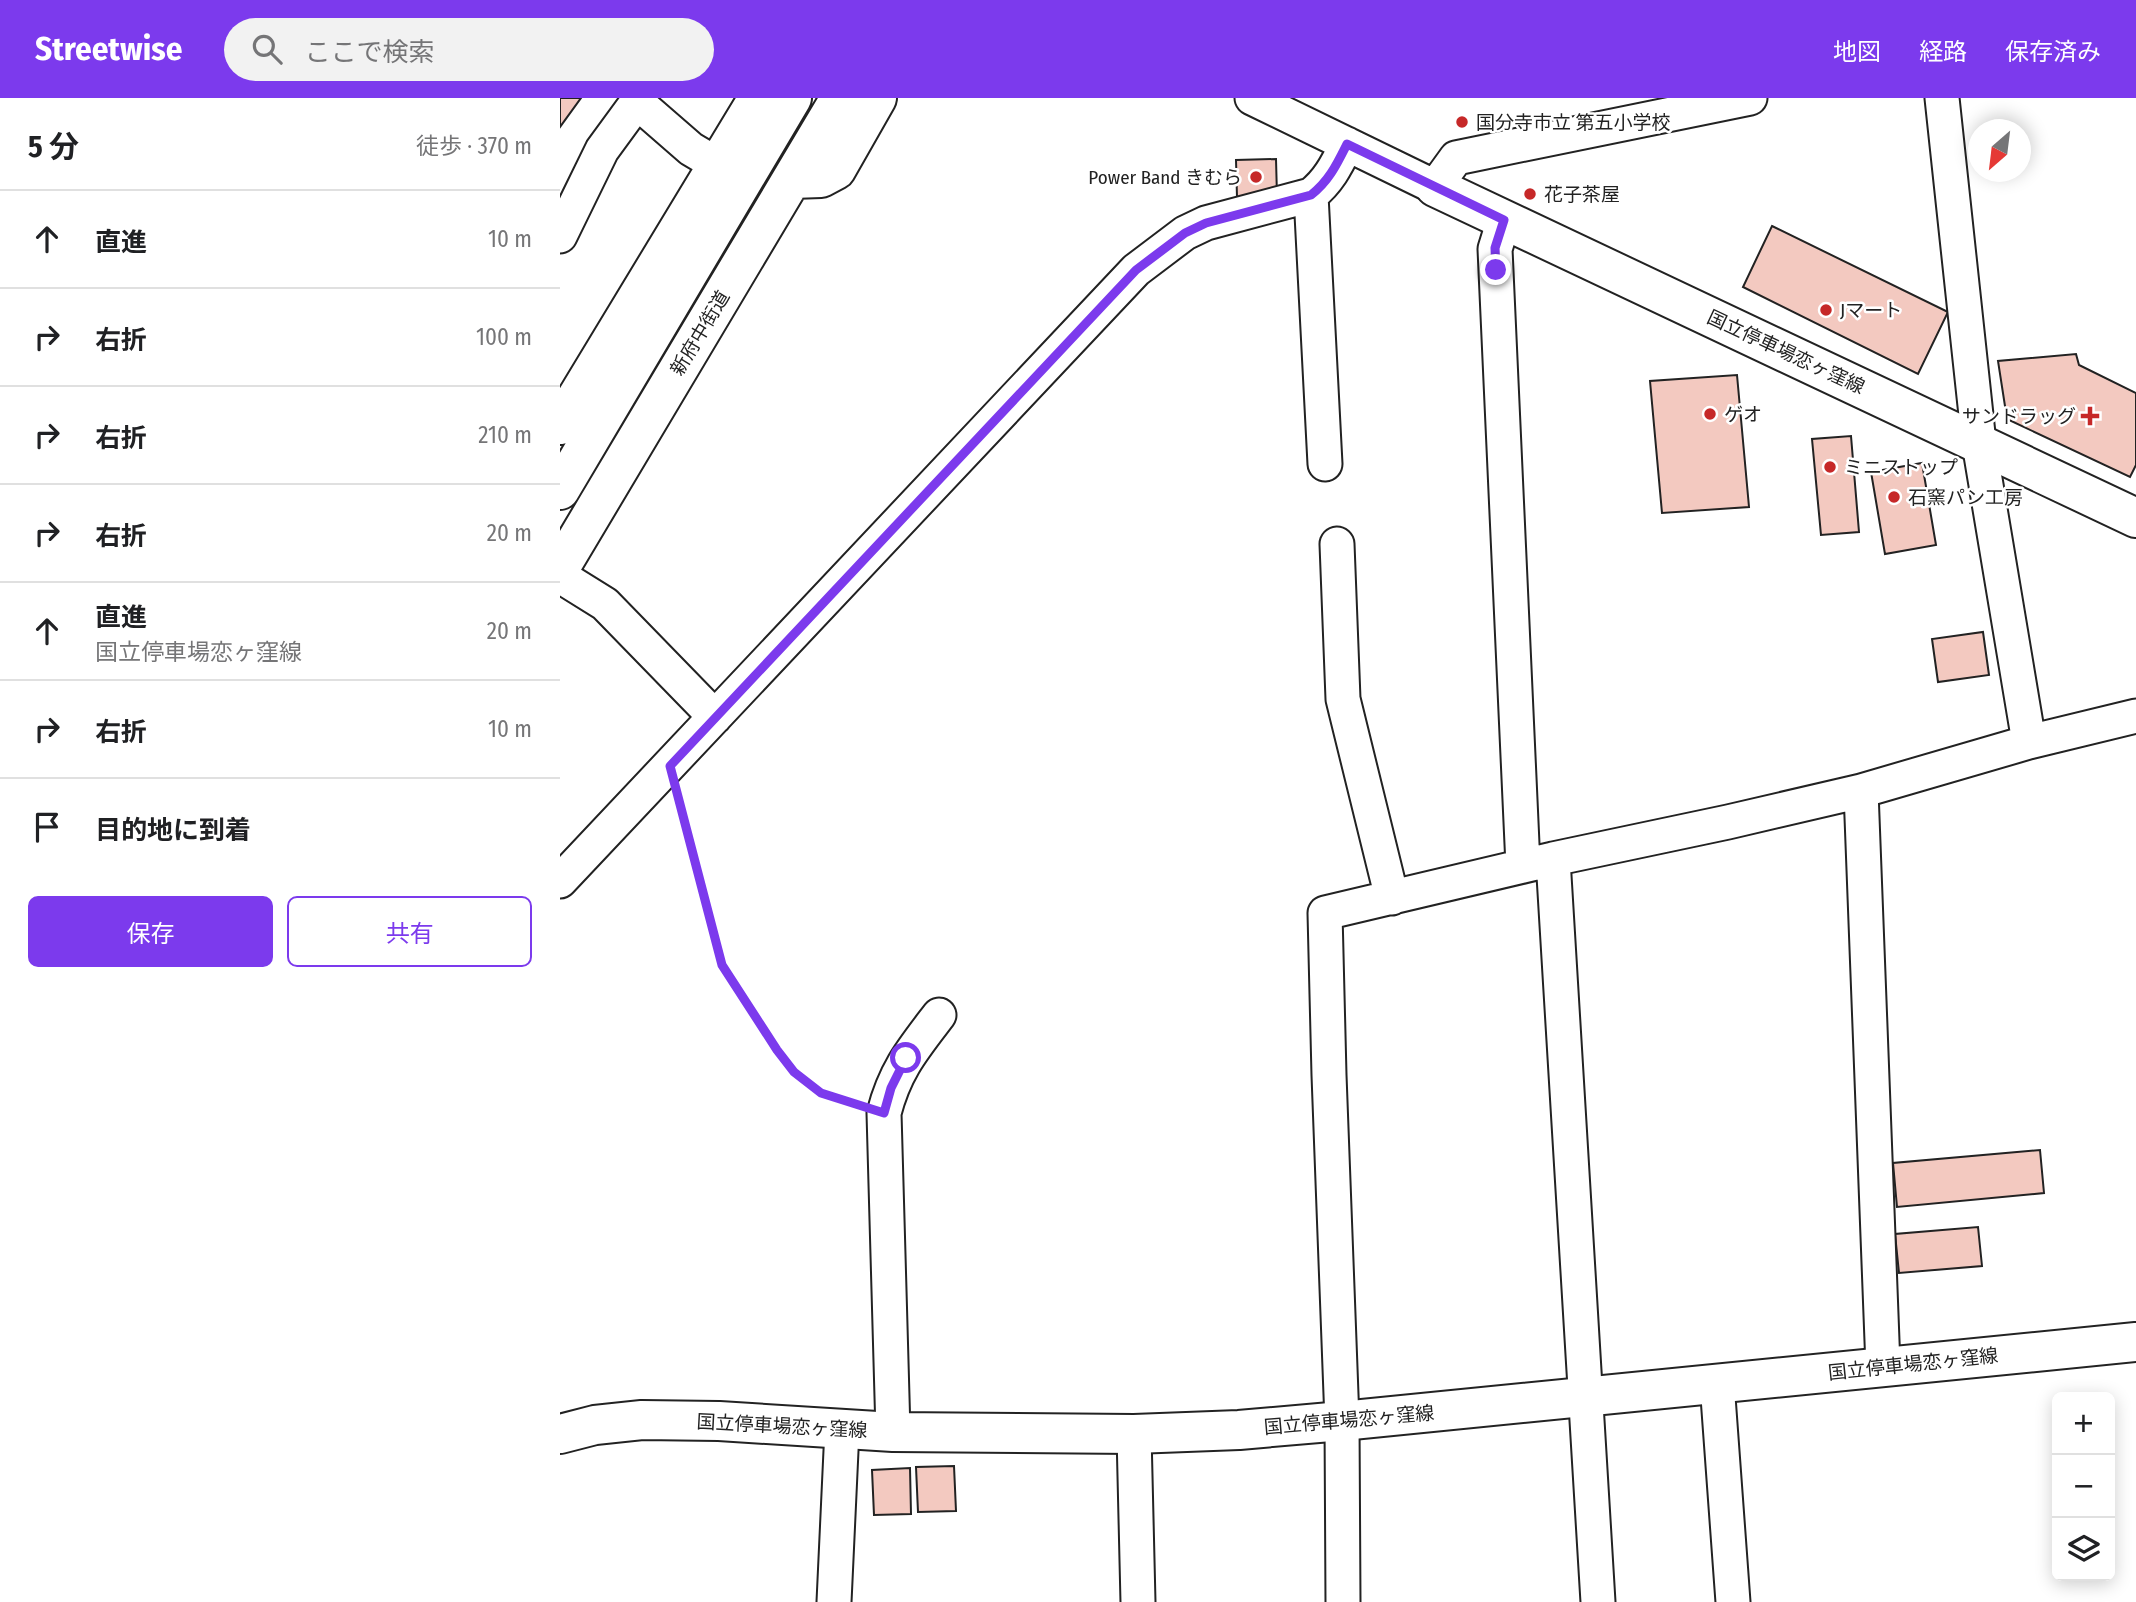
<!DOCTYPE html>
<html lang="ja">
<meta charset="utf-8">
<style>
body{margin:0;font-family:"Fira Sans Condensed","Noto Sans JP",sans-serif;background:#f2f2f2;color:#202124}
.controls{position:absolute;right:21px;bottom:21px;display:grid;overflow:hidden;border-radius:10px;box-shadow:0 4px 18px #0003}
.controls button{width:63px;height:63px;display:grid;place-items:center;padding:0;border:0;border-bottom:2px solid #e0e0e0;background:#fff;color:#202124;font:35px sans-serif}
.compass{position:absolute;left:1408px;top:21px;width:63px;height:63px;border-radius:50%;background:#fff;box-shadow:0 4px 18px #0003;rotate:208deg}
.stop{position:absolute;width:21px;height:21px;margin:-16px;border:5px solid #7c3aed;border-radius:50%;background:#fff}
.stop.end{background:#7c3aed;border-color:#fff;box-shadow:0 2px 7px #0008}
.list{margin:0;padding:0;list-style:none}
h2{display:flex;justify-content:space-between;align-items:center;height:91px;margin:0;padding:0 28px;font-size:30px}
h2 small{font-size:23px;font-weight:400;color:#757577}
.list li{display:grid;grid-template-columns:46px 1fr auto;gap:21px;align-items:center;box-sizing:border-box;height:98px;padding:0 28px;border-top:2px solid #e0e0e0}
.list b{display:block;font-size:26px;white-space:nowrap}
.list p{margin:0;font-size:23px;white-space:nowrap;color:#757577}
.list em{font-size:23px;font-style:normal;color:#757577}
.actions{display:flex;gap:14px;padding:21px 28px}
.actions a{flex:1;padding:16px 0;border:2px solid #7c3aed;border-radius:10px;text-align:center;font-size:24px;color:#7c3aed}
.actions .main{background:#7c3aed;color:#fff}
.icon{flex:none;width:38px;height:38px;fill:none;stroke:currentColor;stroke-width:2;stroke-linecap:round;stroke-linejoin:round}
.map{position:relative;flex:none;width:1576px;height:1504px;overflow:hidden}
header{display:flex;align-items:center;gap:42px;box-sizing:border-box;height:98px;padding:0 35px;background:#7c3aed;color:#fff}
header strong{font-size:33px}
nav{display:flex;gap:38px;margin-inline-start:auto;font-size:24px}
.search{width:490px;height:63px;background:#f2f2f2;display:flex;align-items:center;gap:18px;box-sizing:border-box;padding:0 24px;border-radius:38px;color:#757577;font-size:26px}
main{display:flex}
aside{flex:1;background:#fff}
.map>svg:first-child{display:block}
</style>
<header>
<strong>Streetwise</strong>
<div class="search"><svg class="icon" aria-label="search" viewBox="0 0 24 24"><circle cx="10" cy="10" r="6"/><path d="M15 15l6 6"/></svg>ここで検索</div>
<nav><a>地図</a><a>経路</a><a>保存済み</a></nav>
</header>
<main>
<aside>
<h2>5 分<small>徒歩 · 370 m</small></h2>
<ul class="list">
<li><svg class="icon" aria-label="ahead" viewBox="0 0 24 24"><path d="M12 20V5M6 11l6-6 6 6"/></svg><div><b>直進</b></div><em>10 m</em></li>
<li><svg class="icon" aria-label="right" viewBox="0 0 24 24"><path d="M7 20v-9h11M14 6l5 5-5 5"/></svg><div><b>右折</b></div><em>100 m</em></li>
<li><svg class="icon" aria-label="right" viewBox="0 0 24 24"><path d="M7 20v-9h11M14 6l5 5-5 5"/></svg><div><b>右折</b></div><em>210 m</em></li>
<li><svg class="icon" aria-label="right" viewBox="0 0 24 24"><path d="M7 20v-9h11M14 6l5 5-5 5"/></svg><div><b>右折</b></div><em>20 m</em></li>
<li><svg class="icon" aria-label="ahead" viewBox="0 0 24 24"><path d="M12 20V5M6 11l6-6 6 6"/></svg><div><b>直進</b><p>国立停車場恋ヶ窪線</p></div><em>20 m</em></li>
<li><svg class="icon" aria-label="right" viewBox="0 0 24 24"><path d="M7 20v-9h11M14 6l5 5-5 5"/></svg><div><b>右折</b></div><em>10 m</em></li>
<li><svg class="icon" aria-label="arrive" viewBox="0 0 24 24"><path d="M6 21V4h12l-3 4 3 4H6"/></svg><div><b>目的地に到着</b></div></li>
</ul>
<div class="actions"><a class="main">保存</a><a>共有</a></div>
</aside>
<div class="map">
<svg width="1576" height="1504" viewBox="0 0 1576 1504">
<rect width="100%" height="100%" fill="#fff"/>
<path fill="#f3c9c0" stroke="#222" stroke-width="2" d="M 0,0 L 21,0 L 0,29 Z
M 716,61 L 717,98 L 677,99 L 676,62 Z
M 1212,128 L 1388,214 L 1358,276 L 1183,189 Z
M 1516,256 L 1519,267 L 1576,295 L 1576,367 L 1570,379 L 1447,321 L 1438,263 Z
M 1177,277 L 1189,409 L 1102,415 L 1090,283 Z
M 1291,338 L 1299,434 L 1261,437 L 1252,341 Z
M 1362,365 L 1376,447 L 1325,456 L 1311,374 Z
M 1423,534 L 1429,577 L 1378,584 L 1372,541 Z
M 1480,1052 L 1484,1095 L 1337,1109 L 1333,1065 Z
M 1418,1129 L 1422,1168 L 1339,1175 L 1335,1136 Z
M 394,1368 L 396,1413 L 358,1414 L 356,1369 Z
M 350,1370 L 351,1416 L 314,1417 L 312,1372 Z"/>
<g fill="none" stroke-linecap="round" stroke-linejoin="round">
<g stroke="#222" stroke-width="37">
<path id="minor" d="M 692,0 L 875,89 L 896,60 L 1190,0
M 1382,0 L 1419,345 L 1469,644
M 77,4 L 131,51 L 158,67
M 751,97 L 765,366
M 944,122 L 935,151 L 963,768
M 0,138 L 42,52 L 80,0
M 777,446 L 783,601 L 832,800
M 0,478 L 45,506 L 155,619
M 1301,693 L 1323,1269
M 993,761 L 1038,1504
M 0,783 L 576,172 L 625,135 L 646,125 L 751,97 C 769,83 777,66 787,46
M 1157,1285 L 1173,1504
M 333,1334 L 324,1015 C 335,972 353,951 379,917
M 574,1336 L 578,1504
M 274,1504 L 282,1331
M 783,1504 L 782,1323 L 769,977 L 765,815 L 993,761 L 1168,724 L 1301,693 L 1469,644 L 1576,618"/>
</g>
<g stroke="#222" stroke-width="42">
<path id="major" d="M 232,81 L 261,80 L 276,72 L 317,0
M 875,89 L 1576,420
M 0,327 L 198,0
M 0,392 L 232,0
M 0,470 L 280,0
M 0,1336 L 35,1327 L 82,1322 L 159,1323 L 333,1334 L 574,1336 L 679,1332 L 782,1323 L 1576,1244"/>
</g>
<path stroke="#646464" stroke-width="4.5" stroke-dasharray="5 3.5" stroke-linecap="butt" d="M 119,702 L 162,867 L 217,952 L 234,974 L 261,995 L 295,1006"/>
<use href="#minor" stroke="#fff" stroke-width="33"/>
<use href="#major" stroke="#fff" stroke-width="38"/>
</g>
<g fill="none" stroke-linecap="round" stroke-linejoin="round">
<path stroke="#7c3aed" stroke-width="9" d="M 346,960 L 331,990 L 324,1015 L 261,995 L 234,974 L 217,952 L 162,867 L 110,668 L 576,172 L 625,135 L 646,125 L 751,97 C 769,83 777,66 787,46 L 944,122 L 935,150 L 936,172"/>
</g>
<g fill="#c62828" stroke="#fff" stroke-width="2.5">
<circle cx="902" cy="24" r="7"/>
<circle cx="696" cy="79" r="7"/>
<circle cx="970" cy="96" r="7"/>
<circle cx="1266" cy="212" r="7"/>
<circle cx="1150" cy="316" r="7"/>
<path d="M1526.5 307.5h7v7h7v7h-7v7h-7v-7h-7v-7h7z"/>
<circle cx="1270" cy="369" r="7"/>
<circle cx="1334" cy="399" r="7"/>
</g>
<g text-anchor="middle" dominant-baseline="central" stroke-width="5" stroke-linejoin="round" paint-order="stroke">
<g font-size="19" fill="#222" stroke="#fff" text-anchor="start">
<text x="916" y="24">国分寺市立 第五小学校</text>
<text x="682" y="79" text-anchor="end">Power Band きむら</text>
<text x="984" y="96">花子茶屋</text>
<text x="1280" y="212">Jマート</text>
<text x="1164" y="316">ゲオ</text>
<text x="1516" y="318" text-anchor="end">サンドラッグ</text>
<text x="1284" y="369">ミニストップ</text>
<text x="1348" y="399">石窯パン工房</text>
</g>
<g font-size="19" fill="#222" stroke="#fff">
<text transform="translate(140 235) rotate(-59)">新府中街道</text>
<text transform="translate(1226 254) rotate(25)">国立停車場恋ヶ窪線</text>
<text transform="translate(1353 1266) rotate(-6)">国立停車場恋ヶ窪線</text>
<text transform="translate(789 1322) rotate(-5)">国立停車場恋ヶ窪線</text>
<text transform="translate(222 1328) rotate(3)">国立停車場恋ヶ窪線</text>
</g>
</g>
</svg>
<div class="controls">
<button>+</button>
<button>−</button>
<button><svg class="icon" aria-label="layers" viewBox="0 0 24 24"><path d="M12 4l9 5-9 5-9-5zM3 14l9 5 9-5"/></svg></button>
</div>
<svg class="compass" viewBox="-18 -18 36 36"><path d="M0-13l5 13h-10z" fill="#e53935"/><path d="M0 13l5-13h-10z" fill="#757577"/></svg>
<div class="stop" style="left:346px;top:960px"></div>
<div class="stop end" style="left:936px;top:172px"></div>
</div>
</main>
